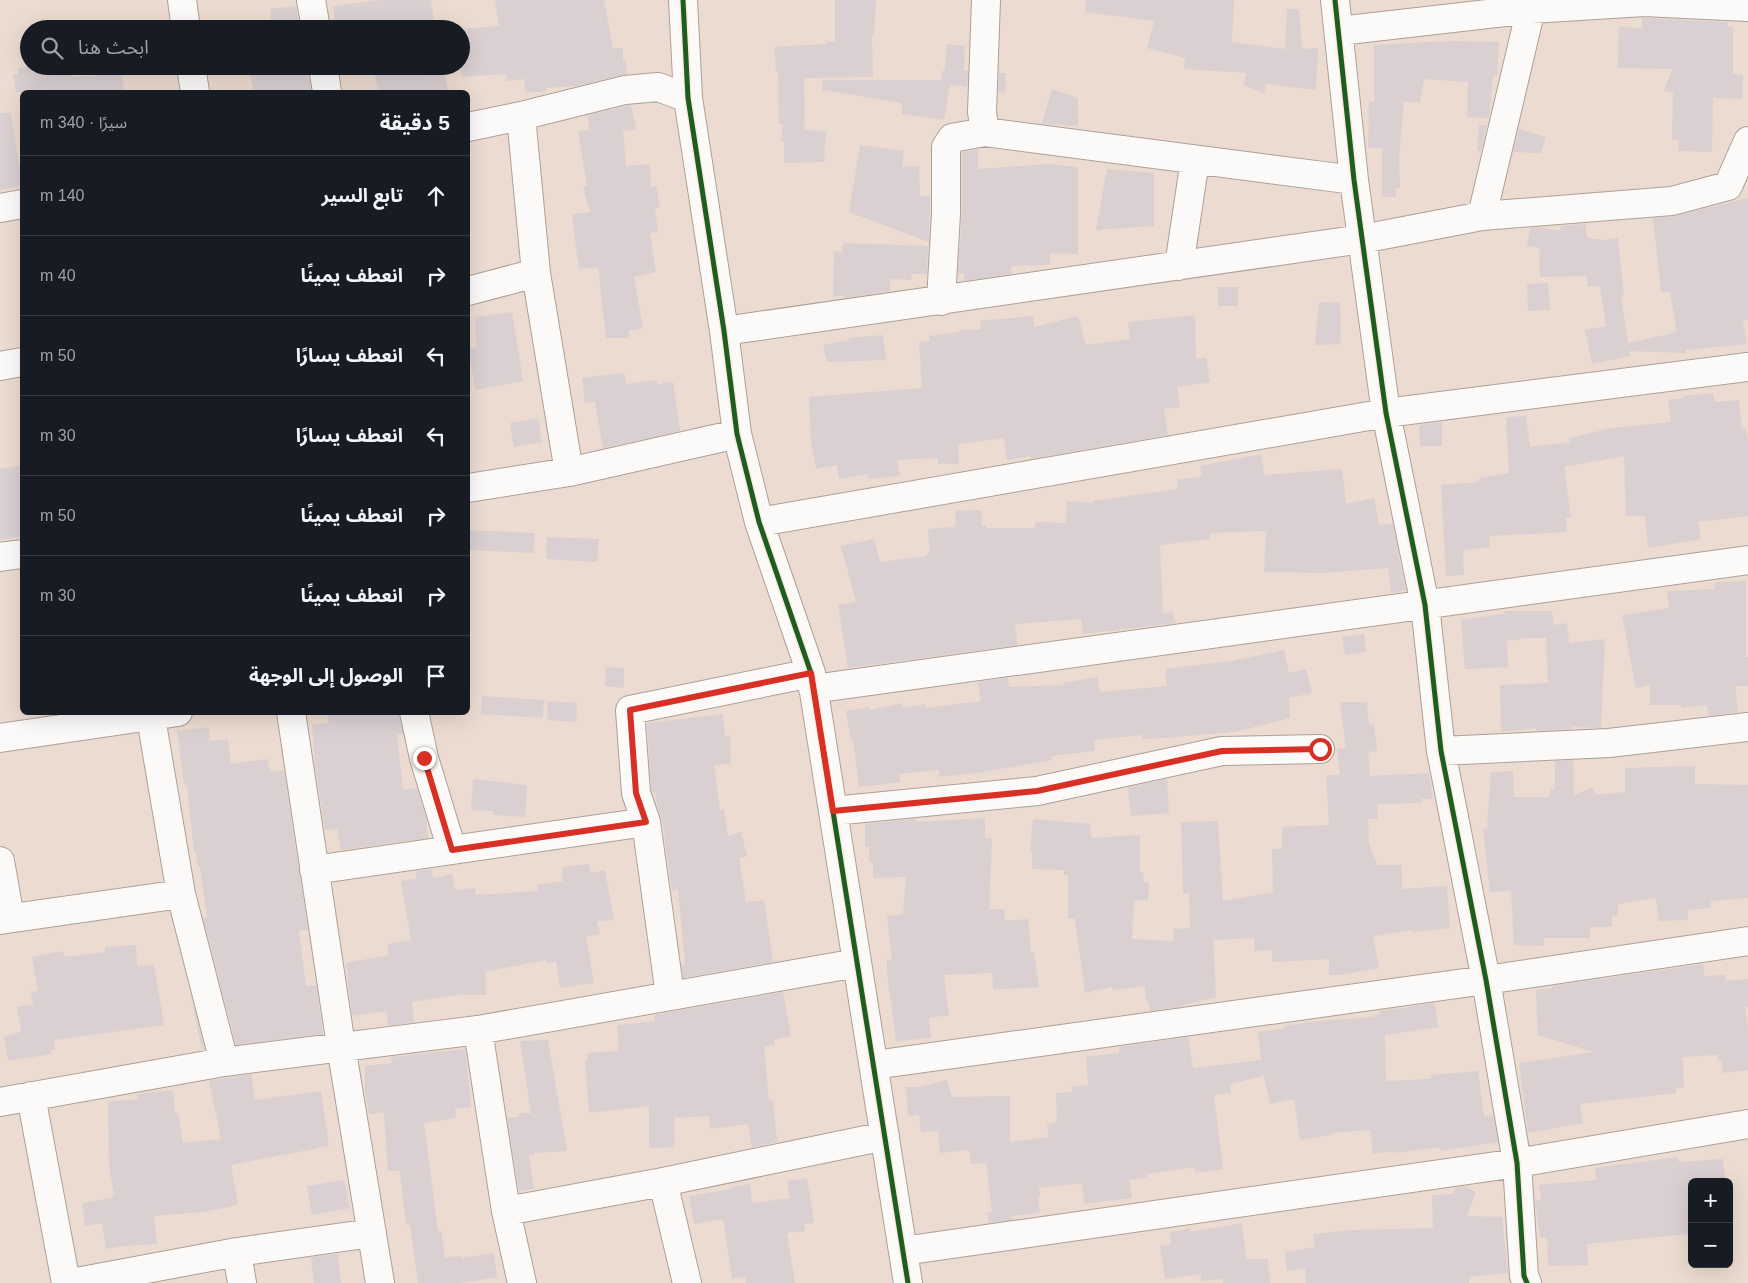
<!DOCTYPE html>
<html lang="ar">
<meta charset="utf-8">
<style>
body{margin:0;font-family:Arial,"Noto Sans Arabic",sans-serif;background:#242831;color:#f1f3f6;direction:rtl}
.controls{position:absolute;right:15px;bottom:15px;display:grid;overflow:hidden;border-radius:8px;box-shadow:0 5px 20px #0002}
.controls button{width:45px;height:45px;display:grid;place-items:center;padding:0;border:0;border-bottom:1px solid #363941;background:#171b24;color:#f1f3f6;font:25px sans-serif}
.stop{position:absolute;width:15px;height:15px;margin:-11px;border:4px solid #d93025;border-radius:50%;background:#fff}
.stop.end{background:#d93025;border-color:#fff;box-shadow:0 1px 5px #0008}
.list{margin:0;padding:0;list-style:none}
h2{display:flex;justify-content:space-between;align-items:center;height:65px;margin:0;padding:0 20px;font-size:21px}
h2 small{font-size:16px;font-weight:400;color:#9ea1a6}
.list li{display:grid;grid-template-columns:32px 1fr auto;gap:15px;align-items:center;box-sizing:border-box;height:80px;padding:0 20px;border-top:1px solid #363941}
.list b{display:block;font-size:19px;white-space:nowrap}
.list em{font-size:16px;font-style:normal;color:#9ea1a6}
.icon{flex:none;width:28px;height:28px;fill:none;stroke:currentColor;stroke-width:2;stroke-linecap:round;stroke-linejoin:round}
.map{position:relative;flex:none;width:1748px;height:1283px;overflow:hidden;direction:ltr}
.search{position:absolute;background:#171b24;box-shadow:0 5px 20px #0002;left:20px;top:20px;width:450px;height:55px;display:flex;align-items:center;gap:12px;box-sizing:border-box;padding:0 18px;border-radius:28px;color:#9ea1a6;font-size:19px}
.panel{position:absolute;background:#171b24;box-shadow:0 5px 20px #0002;left:20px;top:90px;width:450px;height:625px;border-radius:8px;direction:rtl}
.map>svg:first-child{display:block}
</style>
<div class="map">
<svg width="1748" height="1283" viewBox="0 0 1748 1283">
<rect width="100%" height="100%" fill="#ecdbd0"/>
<path fill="#dacfd1" d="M 380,0 L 431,0 L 435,29 L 336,29 L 333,6 Z
M 495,0 L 604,0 L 613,48 L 623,48 L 623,61 L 626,61 L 627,74 L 577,86 L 546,88 L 547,91 L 525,93 L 524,79 L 507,81 L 506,74 L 461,77 L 461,29 L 499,26 Z
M 835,0 L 876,0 L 874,35 L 872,35 L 873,77 L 804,78 L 805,130 L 826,131 L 824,162 L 784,163 L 784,142 L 781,141 L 783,124 L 779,124 L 778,72 L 776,72 L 774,47 L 826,44 L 826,41 L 835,42 Z
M 1086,0 L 1234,0 L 1232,42 L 1285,49 L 1287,9 L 1299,9 L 1302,49 L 1318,48 L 1316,90 L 1266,84 L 1264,93 L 1243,85 L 1247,73 L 1184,69 L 1185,58 L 1147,48 L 1154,21 L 1085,12 Z
M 296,6 L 300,29 L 272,29 L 270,9 Z
M 1642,18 L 1728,22 L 1728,27 L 1733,27 L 1733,74 L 1743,75 L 1742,99 L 1713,98 L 1712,152 L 1678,151 L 1679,140 L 1672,140 L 1673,92 L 1664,91 L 1672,69 L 1618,68 L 1619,26 L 1642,29 Z
M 1452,41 L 1499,42 L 1497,76 L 1493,76 L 1489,118 L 1467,117 L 1468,82 L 1424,79 L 1420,103 L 1404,101 L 1399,156 L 1400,188 L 1396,188 L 1396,197 L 1382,197 L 1382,148 L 1368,148 L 1369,102 L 1374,102 L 1374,45 Z
M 947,44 L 965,46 L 964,71 L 968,71 L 967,87 L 950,85 L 944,120 L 902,114 L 902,103 L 822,90 L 823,80 L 941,80 L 943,70 L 945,70 Z
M 37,66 L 72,66 L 73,77 L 122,73 L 124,92 L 16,92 L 13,75 L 18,74 L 18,68 Z
M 248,66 L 308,66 L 311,92 L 254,92 Z
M 373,66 L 443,66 L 448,92 L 378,92 Z
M 999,73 L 1006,73 L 1005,93 L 998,92 Z
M 1052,89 L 1078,98 L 1078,126 L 1042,124 Z
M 631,105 L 636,129 L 623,131 L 626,166 L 650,164 L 651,187 L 656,186 L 660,207 L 655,208 L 658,232 L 650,233 L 656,272 L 634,277 L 643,328 L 628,331 L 629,338 L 606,338 L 598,267 L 580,269 L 577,256 L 572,214 L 591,212 L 587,203 L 583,186 L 587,186 L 578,131 L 589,130 L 588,115 Z
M 0,113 L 11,113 L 19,165 L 22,165 L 22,186 L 0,190 Z
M 1479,125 L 1487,125 L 1481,151 L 1477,151 Z
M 1519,129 L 1546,137 L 1541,153 L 1513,152 Z
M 860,145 L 904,151 L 902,167 L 919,166 L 920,196 L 930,196 L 929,242 L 849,212 Z
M 978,150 L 978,169 L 1048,164 L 1078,167 L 1078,254 L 1050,253 L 1050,265 L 1011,266 L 1011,274 L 964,281 L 964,273 L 958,273 L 962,213 L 962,152 Z
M 1107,169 L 1154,173 L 1154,226 L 1096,230 Z
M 1748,198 L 1748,320 L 1743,320 L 1747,344 L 1686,350 L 1686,353 L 1629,351 L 1630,356 L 1592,364 L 1585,330 L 1606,326 L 1600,286 L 1588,287 L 1587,276 L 1540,277 L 1539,248 L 1527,246 L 1530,228 L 1538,227 L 1561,231 L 1560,226 L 1585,224 L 1588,238 L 1604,240 L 1618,238 L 1624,296 L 1621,296 L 1628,343 L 1677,332 L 1670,292 L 1661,292 L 1653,218 L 1676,216 Z
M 844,243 L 928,246 L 927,274 L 912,274 L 911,280 L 890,279 L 890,291 L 844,298 L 844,296 L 833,296 L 834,251 L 842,252 Z
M 1548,283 L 1550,310 L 1528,311 L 1527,284 Z
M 1218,287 L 1238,287 L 1238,306 L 1218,306 Z
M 1319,302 L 1340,303 L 1341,344 L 1315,345 Z
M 512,312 L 523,381 L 476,390 L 468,351 L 468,348 L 476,347 L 475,317 Z
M 1195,315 L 1196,359 L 1206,358 L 1210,382 L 1177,387 L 1180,407 L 1164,409 L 1168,435 L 1031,459 L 1030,456 L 1007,460 L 1004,438 L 958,444 L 959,464 L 938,464 L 938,458 L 897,460 L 900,476 L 868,479 L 867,474 L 839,479 L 837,465 L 816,469 L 811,440 L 809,397 L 922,388 L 919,342 L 930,341 L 929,336 L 960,332 L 959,330 L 981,329 L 980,321 L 1033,316 L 1034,327 L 1078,316 L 1086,345 L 1130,339 L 1128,322 Z
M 883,335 L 886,360 L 827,362 L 823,345 L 849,340 L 849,338 Z
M 624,373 L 626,384 L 657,380 L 657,384 L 673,382 L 680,431 L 603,448 L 595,402 L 585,403 L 582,378 Z
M 1713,393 L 1715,402 L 1739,400 L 1742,430 L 1746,429 L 1748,441 L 1748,516 L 1698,522 L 1701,539 L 1648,548 L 1645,516 L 1626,516 L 1624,456 L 1564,467 L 1571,518 L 1566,518 L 1567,532 L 1489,536 L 1490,547 L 1463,550 L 1464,575 L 1446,576 L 1441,485 L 1479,482 L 1479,478 L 1509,473 L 1506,418 L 1526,415 L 1530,447 L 1570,442 L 1569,438 L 1612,428 L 1671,422 L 1668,400 L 1684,398 L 1683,396 Z
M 538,418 L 542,442 L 514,447 L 510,423 Z
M 1442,422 L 1442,446 L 1420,446 L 1419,425 Z
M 1261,454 L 1264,475 L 1342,469 L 1346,504 L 1374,498 L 1379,525 L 1393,524 L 1401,567 L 1323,573 L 1264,572 L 1266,531 L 1210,533 L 1211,539 L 1160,545 L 1163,614 L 1172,611 L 1175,623 L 1083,634 L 1081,619 L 1015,624 L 1018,645 L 848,668 L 838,605 L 856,602 L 841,546 L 874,539 L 880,562 L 927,556 L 927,553 L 930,553 L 928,529 L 955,527 L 956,511 L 981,510 L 982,526 L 986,526 L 986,528 L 1035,528 L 1036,522 L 1066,523 L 1067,501 L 1093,503 L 1093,501 L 1178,489 L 1177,479 L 1202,477 L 1200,466 Z
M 19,466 L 22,489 L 22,536 L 0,540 L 0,469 Z
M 468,530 L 535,533 L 533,553 L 468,550 Z
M 547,537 L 599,539 L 597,562 L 546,559 Z
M 1401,567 L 1406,590 L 1391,593 L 1388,569 Z
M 1746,581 L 1746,657 L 1748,657 L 1748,686 L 1735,686 L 1738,712 L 1708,716 L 1707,705 L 1681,708 L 1681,705 L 1650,705 L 1650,685 L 1636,688 L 1622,615 L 1669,608 L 1667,591 L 1715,589 L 1715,582 Z
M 1504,611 L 1552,611 L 1554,625 L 1567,623 L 1569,643 L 1605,639 L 1601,728 L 1572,727 L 1572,729 L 1536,731 L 1536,728 L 1501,732 L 1500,685 L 1548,683 L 1546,638 L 1527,638 L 1507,641 L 1508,667 L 1465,669 L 1461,620 L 1504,614 Z
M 1364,634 L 1366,652 L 1345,655 L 1342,637 Z
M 1284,650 L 1289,673 L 1306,669 L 1312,693 L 1289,698 L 1290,718 L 1235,732 L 1164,738 L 1142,739 L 1141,735 L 1094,740 L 1095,751 L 1051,756 L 1052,760 L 977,773 L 940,777 L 939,770 L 899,774 L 901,782 L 859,787 L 853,740 L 851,740 L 846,711 L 869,707 L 870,710 L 902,703 L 903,708 L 925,704 L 926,708 L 981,701 L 978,682 L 1008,678 L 1009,687 L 1063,685 L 1063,683 L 1097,677 L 1100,692 L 1167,686 L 1165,669 L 1231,661 Z
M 606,667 L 624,668 L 624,688 L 605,686 Z
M 482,696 L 544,700 L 543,718 L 481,714 Z
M 548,701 L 577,703 L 576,722 L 547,720 Z
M 1340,702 L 1367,702 L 1369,725 L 1374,724 L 1377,751 L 1368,752 L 1370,776 L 1429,773 L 1433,799 L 1421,799 L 1421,803 L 1377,804 L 1378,819 L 1368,819 L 1369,843 L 1377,865 L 1402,865 L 1402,889 L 1447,886 L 1450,928 L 1413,932 L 1413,930 L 1373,936 L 1379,968 L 1341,975 L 1329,975 L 1329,959 L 1272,962 L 1272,950 L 1254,951 L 1254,938 L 1213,940 L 1216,997 L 1183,1005 L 1183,1006 L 1150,1011 L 1148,1001 L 1146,1001 L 1145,986 L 1112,990 L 1112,987 L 1085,993 L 1075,919 L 1068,919 L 1068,875 L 1064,875 L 1064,870 L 1032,869 L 1032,852 L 1030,852 L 1033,819 L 1090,824 L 1091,838 L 1140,835 L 1140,872 L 1144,873 L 1143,882 L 1149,882 L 1148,901 L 1134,900 L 1132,939 L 1174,941 L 1173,929 L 1190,928 L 1189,893 L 1183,893 L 1181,822 L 1218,821 L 1223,901 L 1273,892 L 1272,849 L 1282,849 L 1282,827 L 1329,825 L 1326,775 L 1340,775 L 1337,749 L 1346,748 Z
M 327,712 L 399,712 L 403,734 L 397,735 L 403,790 L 417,788 L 426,817 L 428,838 L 341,850 L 337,829 L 325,830 L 315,765 L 312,725 L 329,723 Z
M 723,714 L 725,736 L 730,735 L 731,764 L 714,765 L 720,810 L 724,809 L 728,836 L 741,832 L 747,856 L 739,858 L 746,902 L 764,900 L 773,962 L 683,978 L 682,965 L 685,964 L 678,890 L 672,891 L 662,819 L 657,806 L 655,792 L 652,793 L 651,790 L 647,723 Z
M 209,727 L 210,741 L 228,739 L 231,764 L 268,759 L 270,772 L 284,770 L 308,930 L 299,931 L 306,986 L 316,985 L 323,1034 L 236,1045 L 203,918 L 207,918 L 200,867 L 198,867 L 196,852 L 194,852 L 187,785 L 184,785 L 177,731 Z
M 1573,760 L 1574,796 L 1592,787 L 1596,795 L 1625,792 L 1625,768 L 1695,766 L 1695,784 L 1748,785 L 1748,898 L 1711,901 L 1711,908 L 1688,910 L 1688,920 L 1659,921 L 1656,898 L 1618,904 L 1618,916 L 1612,915 L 1612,927 L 1590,927 L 1590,938 L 1544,938 L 1544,946 L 1514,945 L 1511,891 L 1490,892 L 1483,829 L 1487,829 L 1491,772 L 1513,771 L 1514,797 L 1549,797 L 1550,789 L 1555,789 L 1555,761 Z
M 473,779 L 527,785 L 525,817 L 493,815 L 493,811 L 471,810 Z
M 1167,779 L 1169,813 L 1131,816 L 1128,787 Z
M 985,818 L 985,838 L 992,838 L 989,909 L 1004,909 L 1005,921 L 1028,919 L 1031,952 L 1034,952 L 1039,987 L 993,990 L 992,973 L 944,975 L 949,1015 L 929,1018 L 931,1038 L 896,1041 L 887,974 L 887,960 L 892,959 L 887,916 L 903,914 L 906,877 L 873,878 L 873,863 L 869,863 L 869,847 L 865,847 L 865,824 L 916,819 L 916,822 Z
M 589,864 L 591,873 L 605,870 L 614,920 L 597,921 L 600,934 L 586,936 L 594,983 L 560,988 L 556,962 L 547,963 L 546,960 L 485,972 L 486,995 L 464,995 L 464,994 L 412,1002 L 414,1022 L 388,1026 L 387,1011 L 352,1016 L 346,963 L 389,955 L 387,944 L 411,940 L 401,881 L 416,879 L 416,871 L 432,869 L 433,878 L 452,874 L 455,890 L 475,888 L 476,895 L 538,891 L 537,885 L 563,881 L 562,867 Z
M 136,945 L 137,966 L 154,965 L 164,1025 L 54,1040 L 55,1050 L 51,1050 L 51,1054 L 8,1061 L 4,1036 L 21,1032 L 17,1007 L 33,1004 L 31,992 L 38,991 L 32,957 L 63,951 L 65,957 L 105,952 L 105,947 Z
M 1703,964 L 1704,976 L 1725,975 L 1726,981 L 1748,979 L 1748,1006 L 1745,1006 L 1748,1030 L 1748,1070 L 1723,1073 L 1722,1060 L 1718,1060 L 1717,1055 L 1683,1057 L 1684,1087 L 1676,1088 L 1676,1093 L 1580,1104 L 1583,1123 L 1528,1133 L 1519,1063 L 1594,1052 L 1538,1035 L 1536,990 L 1552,988 L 1552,986 Z
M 190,992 L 205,1050 L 202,1050 Z
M 783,992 L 791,1036 L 774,1040 L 775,1045 L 764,1046 L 769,1101 L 773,1100 L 777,1142 L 752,1148 L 748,1124 L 710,1129 L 709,1116 L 674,1118 L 675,1147 L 649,1148 L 649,1106 L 589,1113 L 585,1060 L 588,1060 L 587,1053 L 619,1051 L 617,1025 L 655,1021 L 654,1015 Z
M 1435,1003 L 1438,1027 L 1385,1035 L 1386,1081 L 1431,1079 L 1431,1075 L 1478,1071 L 1484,1117 L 1493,1115 L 1498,1142 L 1440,1151 L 1440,1147 L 1396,1153 L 1395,1151 L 1373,1154 L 1370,1130 L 1331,1133 L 1332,1135 L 1300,1140 L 1294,1099 L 1270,1104 L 1264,1076 L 1230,1084 L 1231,1093 L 1214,1095 L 1223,1169 L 1196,1173 L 1195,1167 L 1147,1174 L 1147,1177 L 1129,1180 L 1132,1198 L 1084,1204 L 1082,1183 L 1039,1188 L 1040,1196 L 1038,1196 L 1040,1213 L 1012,1216 L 1012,1220 L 989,1223 L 987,1212 L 992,1212 L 986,1163 L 971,1164 L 969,1150 L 940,1153 L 938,1131 L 921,1132 L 919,1115 L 908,1116 L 906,1087 L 919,1087 L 947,1080 L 952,1097 L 1010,1096 L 1010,1142 L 1049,1137 L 1047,1124 L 1057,1122 L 1056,1093 L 1072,1092 L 1071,1087 L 1088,1085 L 1086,1057 L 1119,1053 L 1119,1047 L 1188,1037 L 1193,1068 L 1261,1060 L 1258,1032 L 1284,1029 L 1284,1026 L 1317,1021 L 1375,1017 L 1375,1015 L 1380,1014 L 1380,1011 Z
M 548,1040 L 567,1151 L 534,1153 L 534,1155 L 529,1156 L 534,1189 L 519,1191 L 507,1118 L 519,1117 L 519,1113 L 531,1113 L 520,1041 Z
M 465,1049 L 471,1107 L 455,1109 L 456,1118 L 424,1123 L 438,1231 L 441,1230 L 445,1258 L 461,1256 L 462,1258 L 494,1253 L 497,1277 L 461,1283 L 418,1283 L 410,1225 L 406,1225 L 400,1171 L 388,1171 L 384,1112 L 369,1114 L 365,1090 L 365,1066 L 392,1063 L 391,1057 Z
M 251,1074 L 255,1100 L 321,1091 L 329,1146 L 231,1165 L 238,1205 L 202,1212 L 154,1216 L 157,1244 L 123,1246 L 106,1249 L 102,1223 L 85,1226 L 82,1203 L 112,1198 L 112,1194 L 114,1194 L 109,1166 L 108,1102 L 138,1099 L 137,1094 L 173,1090 L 175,1114 L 178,1113 L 183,1143 L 221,1139 L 209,1081 Z
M 1678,1157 L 1679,1162 L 1723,1159 L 1725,1178 L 1688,1182 L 1691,1226 L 1688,1226 L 1688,1234 L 1587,1244 L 1588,1265 L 1548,1266 L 1547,1237 L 1540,1237 L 1535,1202 L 1535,1201 L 1541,1200 L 1539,1185 L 1597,1180 L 1595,1168 Z
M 807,1178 L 814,1223 L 804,1224 L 805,1231 L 787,1233 L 795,1283 L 746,1283 L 745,1277 L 732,1279 L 723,1219 L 694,1224 L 689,1196 L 731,1189 L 731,1187 L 750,1184 L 752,1203 L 790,1198 L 787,1181 Z
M 344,1180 L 350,1208 L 312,1215 L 307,1186 Z
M 1464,1186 L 1476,1192 L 1467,1216 L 1502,1217 L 1508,1273 L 1469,1277 L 1469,1283 L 1306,1283 L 1305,1268 L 1287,1271 L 1285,1252 L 1315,1247 L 1313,1234 L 1354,1230 L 1433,1228 L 1432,1195 L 1453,1194 L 1456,1188 Z
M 1242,1223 L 1246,1259 L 1268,1259 L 1270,1283 L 1223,1283 L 1224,1279 L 1201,1281 L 1201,1274 L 1165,1279 L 1160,1246 L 1172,1244 L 1169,1233 L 1190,1228 L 1191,1232 Z
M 338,1254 L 341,1283 L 314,1283 L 311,1257 Z"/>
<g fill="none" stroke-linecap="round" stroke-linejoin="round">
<g stroke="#ada097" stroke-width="30">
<path id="minor" d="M 182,0 L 186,29
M 311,0 L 316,29
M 683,0 L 688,98 L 724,331 L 737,434 L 759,522 L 811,673 L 908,1283
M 1335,0 L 1354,180 L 1386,413 L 1425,605 L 1441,751 L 1486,980 L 1517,1163 L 1524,1276 L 1527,1283
M 1339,31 L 1531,9 L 1644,2 L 1748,7
M 191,66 L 195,92
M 323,66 L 327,92
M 521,116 L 536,273 L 569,472
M 468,127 L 521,116 L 625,90 L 658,87 L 688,98
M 985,132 L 982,112 L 986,0
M 0,208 L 22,204
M 1482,216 L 1533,0
M 1179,266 L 1195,160
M 468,291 L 536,273
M 941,301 L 946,213 L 946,147 L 952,138 L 985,132 L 1354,180
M 724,331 L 1362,239 L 1482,216 L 1672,201 L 1728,186 L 1748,141
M 0,366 L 22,362
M 468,488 L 569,472 L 737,434
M 759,522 L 1386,413 L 1748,367
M 0,557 L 22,554
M 813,689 L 1748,560
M 291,712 L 341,1046 L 380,1283
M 414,712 L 424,758 L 452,850
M 151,718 L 181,894 L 224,1062
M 0,738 L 178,712
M 1441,751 L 1609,743 L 1748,727
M 833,811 L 1037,791 L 1222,751 L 1320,749
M 0,861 L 10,918
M 314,870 L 646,822
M 0,920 L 181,894
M 670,995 L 646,822 L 636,793 L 630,710 L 811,673
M 478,1030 L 506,1211 L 522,1283
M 874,1065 L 1486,980 L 1748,941
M 31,1096 L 66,1283
M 0,1102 L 224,1062 L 478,1030 L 857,963
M 663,1182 L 687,1283
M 506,1211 L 663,1182 L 885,1136
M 903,1251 L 1517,1163 L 1748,1124
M 237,1252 L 242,1283
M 71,1283 L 237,1252 L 372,1233"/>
</g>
<use href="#minor" stroke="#fcfaf8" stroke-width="28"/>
<g stroke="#fde8dc" stroke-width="8">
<path id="cycleway" d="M 683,0 L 688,98 L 724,331 L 737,434 L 759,522 L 811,673 L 908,1283
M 1335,0 L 1354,180 L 1386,413 L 1425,605 L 1441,751 L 1486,980 L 1517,1163 L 1524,1276 L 1527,1283"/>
</g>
<use href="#cycleway" stroke="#1b5e20" stroke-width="5"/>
</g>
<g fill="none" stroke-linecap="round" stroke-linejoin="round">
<path stroke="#d93025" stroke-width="6" d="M 424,758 L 452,850 L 646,822 L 636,793 L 630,710 L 811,673 L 833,811 L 1037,791 L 1222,751 L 1320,749"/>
</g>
</svg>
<div class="controls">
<button>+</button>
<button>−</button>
</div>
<div class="stop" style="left:1320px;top:749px"></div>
<div class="stop end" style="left:424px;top:758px"></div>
<div class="search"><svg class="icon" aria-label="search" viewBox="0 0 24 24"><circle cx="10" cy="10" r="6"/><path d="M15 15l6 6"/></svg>ابحث هنا</div>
<section class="panel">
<h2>5 دقيقة<small>سيرًا · 340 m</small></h2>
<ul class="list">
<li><svg class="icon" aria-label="ahead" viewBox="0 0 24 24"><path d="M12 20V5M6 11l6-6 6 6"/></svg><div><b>تابع السير</b></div><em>140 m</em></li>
<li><svg class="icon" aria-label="right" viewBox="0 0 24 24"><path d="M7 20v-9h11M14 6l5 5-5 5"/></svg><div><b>انعطف يمينًا</b></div><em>40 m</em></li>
<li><svg class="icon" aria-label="left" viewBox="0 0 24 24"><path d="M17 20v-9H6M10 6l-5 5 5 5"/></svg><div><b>انعطف يسارًا</b></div><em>50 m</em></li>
<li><svg class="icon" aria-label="left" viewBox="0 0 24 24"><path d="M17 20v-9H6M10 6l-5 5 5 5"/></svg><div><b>انعطف يسارًا</b></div><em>30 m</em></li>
<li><svg class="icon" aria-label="right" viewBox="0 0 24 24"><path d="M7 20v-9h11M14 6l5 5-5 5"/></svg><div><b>انعطف يمينًا</b></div><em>50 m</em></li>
<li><svg class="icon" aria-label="right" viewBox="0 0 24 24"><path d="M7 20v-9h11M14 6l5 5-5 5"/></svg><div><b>انعطف يمينًا</b></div><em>30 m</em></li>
<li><svg class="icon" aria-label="arrive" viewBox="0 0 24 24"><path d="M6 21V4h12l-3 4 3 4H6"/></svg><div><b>الوصول إلى الوجهة</b></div></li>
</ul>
</section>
</div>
